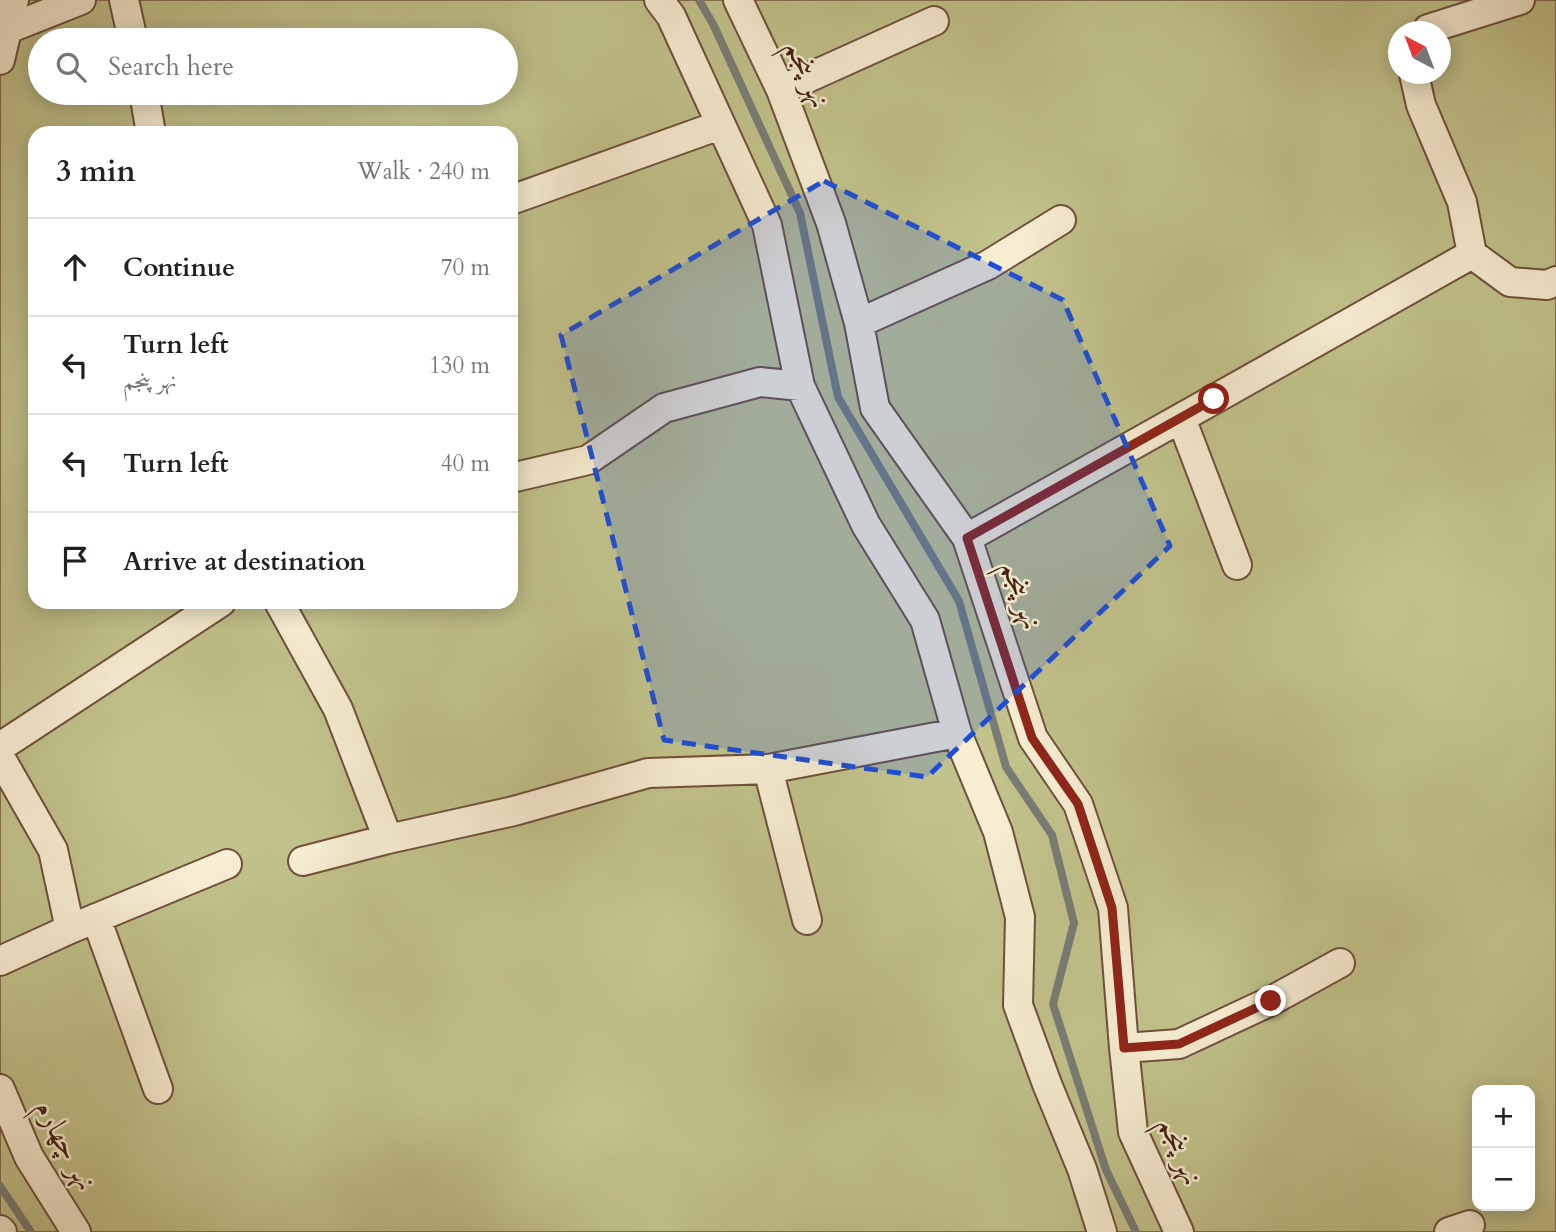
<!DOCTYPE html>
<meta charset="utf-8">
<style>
body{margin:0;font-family:Cardo,Amiri,serif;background:#f2f2f2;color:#202124}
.controls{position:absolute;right:21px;bottom:21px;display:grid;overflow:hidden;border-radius:14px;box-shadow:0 4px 18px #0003}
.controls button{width:63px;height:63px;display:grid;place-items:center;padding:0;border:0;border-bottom:2px solid #e0e0e0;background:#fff;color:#202124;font:35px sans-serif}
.compass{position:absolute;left:1388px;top:21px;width:63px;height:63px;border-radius:50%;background:#fff;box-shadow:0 4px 18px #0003;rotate:318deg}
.stop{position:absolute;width:21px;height:21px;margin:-16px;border:5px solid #8f2418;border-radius:50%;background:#fff}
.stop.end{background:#8f2418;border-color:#fff;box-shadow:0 2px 7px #0008}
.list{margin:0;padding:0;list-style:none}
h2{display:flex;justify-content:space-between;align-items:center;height:91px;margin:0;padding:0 28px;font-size:30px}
h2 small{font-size:23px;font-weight:400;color:#757577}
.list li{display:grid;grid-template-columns:46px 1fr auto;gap:21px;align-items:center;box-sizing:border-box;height:98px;padding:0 28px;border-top:2px solid #e0e0e0}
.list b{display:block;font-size:26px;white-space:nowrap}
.list p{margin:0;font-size:23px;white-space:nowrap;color:#757577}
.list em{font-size:23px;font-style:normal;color:#757577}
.icon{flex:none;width:38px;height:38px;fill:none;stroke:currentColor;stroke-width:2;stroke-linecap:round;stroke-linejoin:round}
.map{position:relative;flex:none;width:1556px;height:1232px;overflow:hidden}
.search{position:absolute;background:#fff;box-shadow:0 4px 18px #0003;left:28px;top:28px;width:490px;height:77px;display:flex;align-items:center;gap:18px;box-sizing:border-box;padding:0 24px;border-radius:38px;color:#757577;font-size:26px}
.panel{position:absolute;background:#fff;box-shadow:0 4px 18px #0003;left:28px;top:126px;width:490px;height:483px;border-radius:21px}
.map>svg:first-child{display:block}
</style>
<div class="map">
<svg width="1556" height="1232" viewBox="0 0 1556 1232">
<rect width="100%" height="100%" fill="#f4e6bc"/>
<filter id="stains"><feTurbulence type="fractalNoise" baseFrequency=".00286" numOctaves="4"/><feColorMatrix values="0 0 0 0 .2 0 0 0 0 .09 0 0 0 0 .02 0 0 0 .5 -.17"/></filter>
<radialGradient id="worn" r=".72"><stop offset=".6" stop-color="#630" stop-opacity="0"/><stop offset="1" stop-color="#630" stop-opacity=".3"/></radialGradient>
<path fill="#c2c38c" stroke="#82704e" stroke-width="2" fill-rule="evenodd" d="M 0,0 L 1556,0 L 1556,1232 L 0,1232 ZM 1398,32 L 1440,32 L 1440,74 L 1398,74 ZM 40,40 L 506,40 L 506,93 L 40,93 ZM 35,133 L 511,133 L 511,602 L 35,602 ZM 1477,1090 L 1530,1090 L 1530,1206 L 1477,1206 Z"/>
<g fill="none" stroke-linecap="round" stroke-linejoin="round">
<path stroke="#797d76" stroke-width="8" d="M 699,0 L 713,24 L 800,213 L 838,397 L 959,601 L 1006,767 L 1052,835 L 1074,923 L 1053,1004 L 1106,1170 L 1136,1232
M 0,1186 L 31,1232"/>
<g stroke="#6e503c" stroke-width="32">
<path id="minor" d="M 124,0 L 133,40
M 659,0 L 671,16 L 767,225 L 800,386 L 866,525 L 925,620 L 957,733 L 998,832 L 1020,917 L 1018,1005 L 1047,1084 L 1082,1169 L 1102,1232
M 738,0 L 781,90 L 831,223 L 859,323 L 875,408 L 967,538 L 1033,738 L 1078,804 L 1113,908 L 1124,1048 L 1133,1132 L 1179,1232
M 8,29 L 81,0
M 1427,32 L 1428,29 L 1520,0
M 0,60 L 14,0
M 781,90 L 934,21
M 144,93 L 151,133
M 511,200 L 720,125
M 1472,254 L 1510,282 L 1547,285 L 1556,281
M 859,323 L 988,265 L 1061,220
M 1181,418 L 1472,254 L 1462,202 L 1421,105 L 1414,74
M 511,478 L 588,460 L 664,408 L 760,382 L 800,386
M 967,538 L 1181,418 L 1237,565
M 279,602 L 338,709 L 388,839 L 514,811 L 648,773 L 768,769 L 957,733
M 0,747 L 221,602
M 0,757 L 53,850 L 70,929
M 768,769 L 807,920
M 303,861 L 388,839
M 96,918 L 158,1089
M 0,961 L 70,929 L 227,864
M 1124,1048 L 1179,1044 L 1271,1001 L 1340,963
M 0,1089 L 29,1157 L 76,1232
M 0,1230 L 2,1232
M 1449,1232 L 1470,1225"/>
</g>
<use href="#minor" stroke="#f8efd3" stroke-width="28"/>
</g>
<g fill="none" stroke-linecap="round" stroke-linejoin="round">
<path stroke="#8f2418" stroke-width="9" d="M 1214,399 L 967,538 L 1032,738 L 1078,804 L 1112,908 L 1124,1048 L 1179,1044 L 1271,1001"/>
</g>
<path fill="#1d4ed8" fill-opacity="0.2" stroke="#1d4ed8" stroke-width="5" stroke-dasharray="14 9" stroke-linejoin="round" d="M 824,181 L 1063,300 L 1170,546 L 927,777 L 664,740 L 561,335 Z"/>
<g text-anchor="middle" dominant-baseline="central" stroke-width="5" stroke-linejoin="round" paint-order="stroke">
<g font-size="30" fill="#411e11" stroke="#f8efd3">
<text transform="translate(808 74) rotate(67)">نهر پنجم</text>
<text transform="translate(1022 595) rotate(71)">نهر پنجم</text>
<text transform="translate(66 1145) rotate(62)">نهر چهارم</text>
<text transform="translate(1181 1151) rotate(68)">نهر پنجم</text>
</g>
</g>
<rect width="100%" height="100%" filter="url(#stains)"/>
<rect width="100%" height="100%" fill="url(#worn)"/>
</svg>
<div class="controls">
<button>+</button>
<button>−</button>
</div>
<svg class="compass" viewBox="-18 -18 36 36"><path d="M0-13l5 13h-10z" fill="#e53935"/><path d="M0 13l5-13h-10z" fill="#757577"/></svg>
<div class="stop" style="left:1214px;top:399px"></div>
<div class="stop end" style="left:1271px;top:1001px"></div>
<div class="search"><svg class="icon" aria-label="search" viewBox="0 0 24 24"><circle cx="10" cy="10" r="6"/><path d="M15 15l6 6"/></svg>Search here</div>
<section class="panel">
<h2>3 min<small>Walk · 240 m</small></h2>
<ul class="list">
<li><svg class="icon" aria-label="ahead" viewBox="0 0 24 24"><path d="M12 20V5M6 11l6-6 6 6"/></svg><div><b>Continue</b></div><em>70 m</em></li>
<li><svg class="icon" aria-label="left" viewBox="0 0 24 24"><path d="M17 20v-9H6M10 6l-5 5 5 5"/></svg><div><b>Turn left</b><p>نهر پنجم</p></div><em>130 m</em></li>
<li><svg class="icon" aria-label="left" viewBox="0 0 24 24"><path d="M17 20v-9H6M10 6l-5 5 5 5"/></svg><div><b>Turn left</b></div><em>40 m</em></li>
<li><svg class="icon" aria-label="arrive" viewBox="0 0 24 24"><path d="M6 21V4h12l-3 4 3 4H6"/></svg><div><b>Arrive at destination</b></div></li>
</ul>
</section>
</div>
